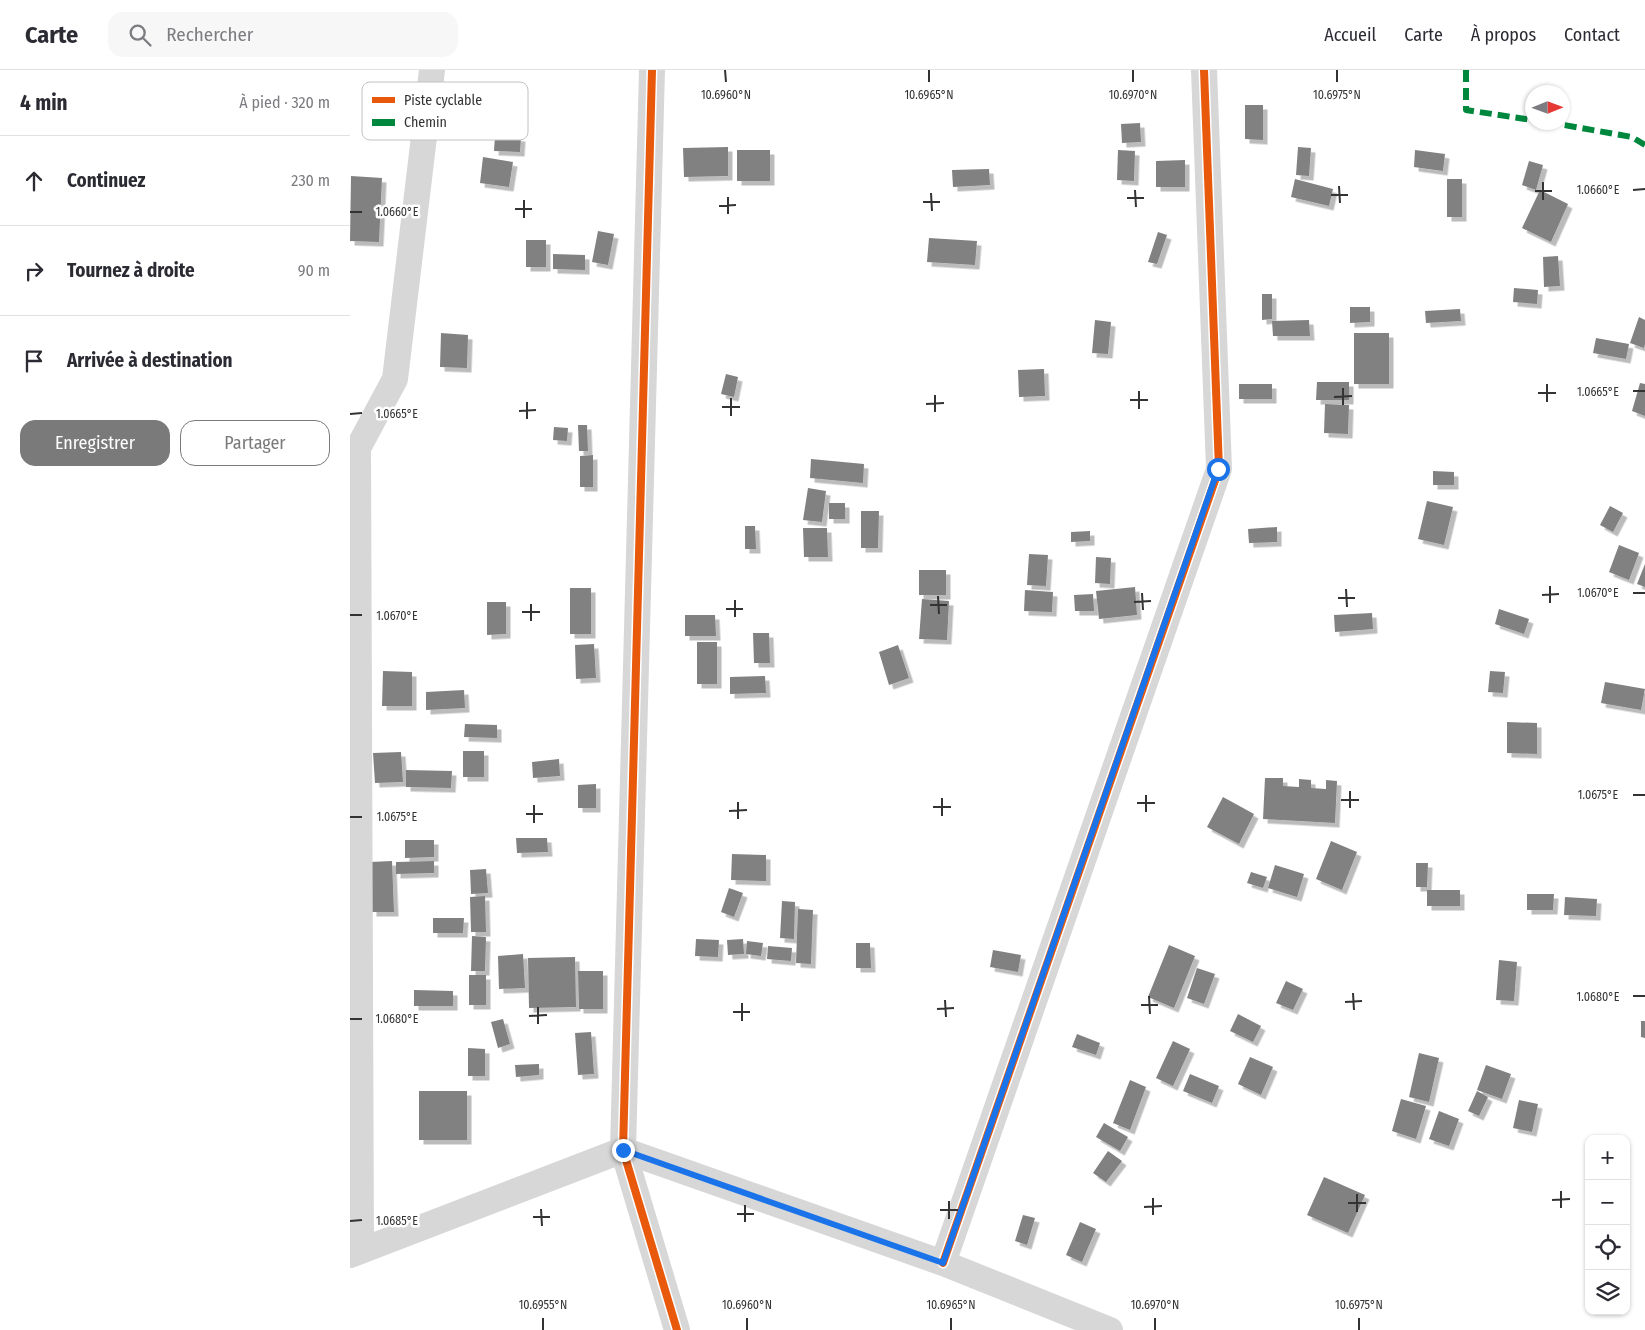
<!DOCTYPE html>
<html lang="fr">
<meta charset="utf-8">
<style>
body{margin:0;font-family:"Fira Sans Condensed",sans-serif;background:#f7f7f7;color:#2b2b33}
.controls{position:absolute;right:15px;bottom:15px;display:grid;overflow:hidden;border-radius:10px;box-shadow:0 1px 4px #0004}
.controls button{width:45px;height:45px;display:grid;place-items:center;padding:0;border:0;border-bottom:1px solid #e1e1e2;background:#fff;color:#2b2b33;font:25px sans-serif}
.compass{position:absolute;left:1175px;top:15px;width:45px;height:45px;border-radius:50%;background:#fff;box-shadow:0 1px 4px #0004;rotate:89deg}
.stop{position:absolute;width:15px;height:15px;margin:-11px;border:4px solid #1a73e8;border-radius:50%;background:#fff}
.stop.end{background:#1a73e8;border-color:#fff;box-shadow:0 1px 5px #0008}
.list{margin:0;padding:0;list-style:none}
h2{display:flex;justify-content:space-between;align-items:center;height:65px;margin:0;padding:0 20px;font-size:21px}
h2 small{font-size:16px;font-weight:400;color:#7c7c81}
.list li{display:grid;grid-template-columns:32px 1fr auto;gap:15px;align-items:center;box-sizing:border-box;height:90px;padding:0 20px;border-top:1px solid #e1e1e2}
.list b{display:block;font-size:19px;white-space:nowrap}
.list em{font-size:16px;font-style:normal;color:#7c7c81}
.actions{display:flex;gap:10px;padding:15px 20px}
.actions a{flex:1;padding:11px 0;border:1px solid #7a7a7a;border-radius:15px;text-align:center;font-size:18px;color:#7a7a7a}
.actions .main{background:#7a7a7a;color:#fff}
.icon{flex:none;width:28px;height:28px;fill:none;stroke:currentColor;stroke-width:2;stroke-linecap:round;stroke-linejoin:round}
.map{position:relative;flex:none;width:1295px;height:1260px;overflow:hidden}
header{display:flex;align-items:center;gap:30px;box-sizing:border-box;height:70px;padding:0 25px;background:#fff;border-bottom:1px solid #e1e1e2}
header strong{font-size:24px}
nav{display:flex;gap:28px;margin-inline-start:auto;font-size:18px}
.search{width:350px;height:45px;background:#f7f7f7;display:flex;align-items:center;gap:12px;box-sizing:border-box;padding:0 18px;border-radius:15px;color:#7c7c81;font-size:19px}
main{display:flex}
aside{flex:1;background:#fff}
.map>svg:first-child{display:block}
</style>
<header>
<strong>Carte</strong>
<div class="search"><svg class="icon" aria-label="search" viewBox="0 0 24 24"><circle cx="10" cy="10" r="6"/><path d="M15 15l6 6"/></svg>Rechercher</div>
<nav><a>Accueil</a><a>Carte</a><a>À propos</a><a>Contact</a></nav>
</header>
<main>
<aside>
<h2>4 min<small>À pied · 320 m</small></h2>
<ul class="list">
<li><svg class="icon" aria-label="ahead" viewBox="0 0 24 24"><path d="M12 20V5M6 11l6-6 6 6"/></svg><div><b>Continuez</b></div><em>230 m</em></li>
<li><svg class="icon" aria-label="right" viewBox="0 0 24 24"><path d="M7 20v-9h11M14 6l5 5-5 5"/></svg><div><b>Tournez à droite</b></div><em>90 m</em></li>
<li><svg class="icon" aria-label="arrive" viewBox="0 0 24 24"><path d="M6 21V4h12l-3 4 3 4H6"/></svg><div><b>Arrivée à destination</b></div></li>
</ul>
<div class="actions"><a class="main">Enregistrer</a><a>Partager</a></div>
</aside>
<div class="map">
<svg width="1295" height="1260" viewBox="0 0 1295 1260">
<defs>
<filter id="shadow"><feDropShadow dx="4.5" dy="4.5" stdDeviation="0" flood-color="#0004"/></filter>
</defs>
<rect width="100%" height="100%" fill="#fff"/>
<path fill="#818181" filter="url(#shadow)" d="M 895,35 L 913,35 L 913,70 L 895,69 Z
M 790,53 L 791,72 L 772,73 L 771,54 Z
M 145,66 L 171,67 L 170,82 L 144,81 Z
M 378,77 L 378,106 L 334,107 L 333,78 Z
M 948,77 L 961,78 L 959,106 L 946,105 Z
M 387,80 L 420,80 L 420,111 L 387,111 Z
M 768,80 L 785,81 L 784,111 L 767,110 Z
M 1065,80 L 1095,84 L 1093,101 L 1064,97 Z
M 133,87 L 163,92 L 159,117 L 130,113 Z
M 835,90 L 835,117 L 806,117 L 806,91 Z
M 1179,91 L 1193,95 L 1186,120 L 1172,115 Z
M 639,99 L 640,115 L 603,117 L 602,100 Z
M 1,106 L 32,108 L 29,172 L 0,171 Z
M 945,109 L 983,119 L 979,136 L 941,127 Z
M 1097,109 L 1112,109 L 1112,147 L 1097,147 Z
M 1190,120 L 1218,134 L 1201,172 L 1172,158 Z
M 248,161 L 264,164 L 258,195 L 242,192 Z
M 808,162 L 817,165 L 807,194 L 798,192 Z
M 579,168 L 627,171 L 625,195 L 577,192 Z
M 176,170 L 196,170 L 196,197 L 176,197 Z
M 203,184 L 235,185 L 235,200 L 203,199 Z
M 1208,186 L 1210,216 L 1194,217 L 1193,187 Z
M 1164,218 L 1188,220 L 1187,234 L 1163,232 Z
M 912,224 L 922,224 L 922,249 L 912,250 Z
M 1000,237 L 1020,237 L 1020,252 L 1000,253 Z
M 1110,239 L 1111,251 L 1076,253 L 1075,241 Z
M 1289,247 L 1295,250 L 1295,274 L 1294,278 L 1280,273 Z
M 745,250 L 761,252 L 758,284 L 742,283 Z
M 959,250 L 960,266 L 923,266 L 922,251 Z
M 91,263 L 118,265 L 117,298 L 90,297 Z
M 1004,263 L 1039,263 L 1039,314 L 1004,314 Z
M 1246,268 L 1279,274 L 1276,289 L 1243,283 Z
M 694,299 L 695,326 L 669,327 L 668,300 Z
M 376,304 L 388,307 L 384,327 L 371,324 Z
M 967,312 L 999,312 L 999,330 L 966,330 Z
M 1290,313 L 1295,314 L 1295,346 L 1282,341 Z
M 889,314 L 922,314 L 922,329 L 889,329 Z
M 975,334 L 999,335 L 998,364 L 974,363 Z
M 228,355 L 237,355 L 238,381 L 229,381 Z
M 204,357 L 218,358 L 217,371 L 203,370 Z
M 243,385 L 243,417 L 230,417 L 230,386 Z
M 461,389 L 514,394 L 513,413 L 460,408 Z
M 1083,401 L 1104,402 L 1104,415 L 1083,415 Z
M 458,418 L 476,421 L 472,452 L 453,450 Z
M 1077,431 L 1103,437 L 1094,475 L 1068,469 Z
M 479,433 L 495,433 L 495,449 L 479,449 Z
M 1260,436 L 1273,443 L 1263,462 L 1250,455 Z
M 511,441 L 529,441 L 528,478 L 511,478 Z
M 395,456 L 405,456 L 406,479 L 395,479 Z
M 927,457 L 927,472 L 899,473 L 898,459 Z
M 453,458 L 477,458 L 478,487 L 454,487 Z
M 740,461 L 740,471 L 721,472 L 721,462 Z
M 1269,475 L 1289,483 L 1279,510 L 1259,502 Z
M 679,484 L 698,485 L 696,516 L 677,515 Z
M 746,487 L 761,488 L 760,514 L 745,513 Z
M 1295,494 L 1295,517 L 1287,514 Z
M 569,500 L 596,500 L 596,525 L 569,525 Z
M 785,517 L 787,545 L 749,549 L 746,521 Z
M 220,518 L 241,518 L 241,564 L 220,564 Z
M 675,520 L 703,522 L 702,542 L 674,541 Z
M 743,524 L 744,541 L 725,541 L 724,525 Z
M 572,529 L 599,531 L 597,570 L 569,569 Z
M 137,532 L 156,532 L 156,564 L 137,565 Z
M 1149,539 L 1179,549 L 1174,564 L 1145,554 Z
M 1022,543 L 1023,559 L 985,562 L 984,545 Z
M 335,545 L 365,545 L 366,566 L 335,566 Z
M 403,563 L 419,563 L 420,593 L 404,593 Z
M 347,572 L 367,572 L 367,614 L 347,614 Z
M 244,574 L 246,608 L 226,609 L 225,575 Z
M 548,575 L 559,608 L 539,615 L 529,582 Z
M 33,601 L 62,602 L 62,636 L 32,636 Z
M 1140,601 L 1155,602 L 1153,623 L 1138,622 Z
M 415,606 L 416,623 L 380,624 L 380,607 Z
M 1255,612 L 1295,619 L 1291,640 L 1251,633 Z
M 114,620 L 115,638 L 76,640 L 76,622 Z
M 1157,652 L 1187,653 L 1187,684 L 1157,683 Z
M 115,654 L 147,655 L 147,668 L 114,667 Z
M 113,681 L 134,681 L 134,707 L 113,707 Z
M 51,682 L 53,712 L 25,713 L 23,683 Z
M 209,689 L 210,706 L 183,708 L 182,692 Z
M 56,700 L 102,701 L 101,718 L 56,717 Z
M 915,708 L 933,708 L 933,716 L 949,717 L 949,709 L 961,710 L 961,718 L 976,719 L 976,710 L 987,711 L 985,753 L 913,749 Z
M 246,714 L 246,738 L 228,738 L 228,715 Z
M 873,727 L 904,744 L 889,774 L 857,757 Z
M 166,768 L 197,768 L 198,782 L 167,783 Z
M 55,770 L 84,770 L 84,787 L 55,788 Z
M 981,771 L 1007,782 L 992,820 L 966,809 Z
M 382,784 L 416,785 L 416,811 L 381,810 Z
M 42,791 L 44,842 L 22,842 L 20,792 Z
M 84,791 L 84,803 L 46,804 L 46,792 Z
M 1066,793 L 1078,793 L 1077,817 L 1066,817 Z
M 925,795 L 954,804 L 947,827 L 918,818 Z
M 136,799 L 138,823 L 121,824 L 120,800 Z
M 901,802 L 917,807 L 913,818 L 897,813 Z
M 379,818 L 393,823 L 384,847 L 371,842 Z
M 1077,820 L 1110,820 L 1110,836 L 1077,836 Z
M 1177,824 L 1204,824 L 1203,840 L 1177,840 Z
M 135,826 L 136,862 L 121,862 L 120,827 Z
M 1215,827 L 1247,829 L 1246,846 L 1214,845 Z
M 432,831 L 445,832 L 444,869 L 430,868 Z
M 448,839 L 463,840 L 461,894 L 446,893 Z
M 83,848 L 114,848 L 113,863 L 83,863 Z
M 122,866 L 136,867 L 135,901 L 121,901 Z
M 346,869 L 369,870 L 368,887 L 345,886 Z
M 393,869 L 394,884 L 378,885 L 377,870 Z
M 397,871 L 413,873 L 411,886 L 396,884 Z
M 506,873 L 520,873 L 521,898 L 506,898 Z
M 819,875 L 845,886 L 824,938 L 798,927 Z
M 418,876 L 442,878 L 441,891 L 417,889 Z
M 643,880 L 671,885 L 668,902 L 640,897 Z
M 173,884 L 175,918 L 149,919 L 148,886 Z
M 225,887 L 226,937 L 179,938 L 178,888 Z
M 1149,890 L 1167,892 L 1164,931 L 1146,930 Z
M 847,898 L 865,904 L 854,934 L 837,928 Z
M 228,901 L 253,901 L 253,939 L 229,939 Z
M 119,905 L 136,905 L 136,935 L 119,935 Z
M 936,911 L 953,919 L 943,940 L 926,933 Z
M 64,920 L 103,921 L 103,936 L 64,936 Z
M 888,944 L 911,956 L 903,972 L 880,961 Z
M 153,949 L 160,974 L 148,978 L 141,952 Z
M 1291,951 L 1295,951 L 1295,968 L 1291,967 Z
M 241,962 L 244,1004 L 228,1005 L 225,963 Z
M 727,964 L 750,973 L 746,985 L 722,977 Z
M 823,971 L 840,979 L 823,1016 L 806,1008 Z
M 118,978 L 135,979 L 135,1006 L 118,1006 Z
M 1069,983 L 1089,988 L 1079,1032 L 1059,1027 Z
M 900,987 L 923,997 L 911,1025 L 888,1014 Z
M 189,994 L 189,1005 L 166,1007 L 165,995 Z
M 1136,995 L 1161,1004 L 1152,1029 L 1127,1020 Z
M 840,1004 L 869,1016 L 862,1033 L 833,1021 Z
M 780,1010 L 796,1017 L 780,1060 L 763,1053 Z
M 69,1021 L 117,1021 L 117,1070 L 69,1070 Z
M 1127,1021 L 1138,1027 L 1129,1046 L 1118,1041 Z
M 1051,1029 L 1076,1036 L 1066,1069 L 1042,1061 Z
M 1169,1030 L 1188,1034 L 1182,1062 L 1163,1058 Z
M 1089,1041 L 1109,1049 L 1099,1076 L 1079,1069 Z
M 754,1053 L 778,1067 L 770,1081 L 746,1067 Z
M 758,1081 L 772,1091 L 756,1112 L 743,1103 Z
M 974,1107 L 1015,1125 L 998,1163 L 957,1145 Z
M 673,1145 L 685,1148 L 677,1175 L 665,1171 Z
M 730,1152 L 746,1159 L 732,1192 L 716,1185 Z"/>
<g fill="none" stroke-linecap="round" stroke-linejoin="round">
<path stroke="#d7d7d7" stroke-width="26" d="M 302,0 L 273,1080 L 327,1260
M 11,1181 L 8,378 L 45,309 L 82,0
M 0,1185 L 273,1080 L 593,1193 L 760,1260
M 593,1193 L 869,399 L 854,0"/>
<path stroke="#00873e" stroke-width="6" stroke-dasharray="12 6" stroke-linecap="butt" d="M 1116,0 L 1116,40 L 1182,50
M 1197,52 L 1282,67 L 1295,75"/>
<g stroke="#fff" stroke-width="11">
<path id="cycleway" d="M 302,0 L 273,1080 L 327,1260
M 593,1193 L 869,399 L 854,0"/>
</g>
<use href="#cycleway" stroke="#e8590c" stroke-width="8"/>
</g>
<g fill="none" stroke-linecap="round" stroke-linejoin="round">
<path stroke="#1a73e8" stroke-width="6" d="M 273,1080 L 593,1193 L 868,399"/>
</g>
<path fill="none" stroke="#333" stroke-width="2" d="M 375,0 L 376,12M 579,0 L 579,12M 783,0 L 783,12M 987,0 L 987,12M 1193,112 L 1193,130M 989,116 L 990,133M 785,120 L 786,137M 1283,120 L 1295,119M 1185,121 L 1202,121M 581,123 L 582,141M 981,125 L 998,125M 378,127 L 378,144M 777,128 L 794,128M 174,130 L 174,148M 573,132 L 590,132M 369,136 L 386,135M 165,139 L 182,139M 0,142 L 12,142M 1197,314 L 1197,332M 993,318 L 993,335M 789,321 L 789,339M 1283,321 L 1295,321M 1188,323 L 1206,323M 585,325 L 585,342M 984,327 L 1002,326M 381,328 L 381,346M 780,330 L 798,330M 177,332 L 177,349M 576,334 L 594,333M 372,337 L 390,337M 169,341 L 186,340M 0,344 L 12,343M 1200,516 L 1200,533M 996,519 L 997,537M 792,523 L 793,540M 1283,523 L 1295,523M 1192,525 L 1209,524M 588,526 L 589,544M 988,528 L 1005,528M 385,530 L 385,547M 784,532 L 801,531M 181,534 L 181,551M 580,535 L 597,535M 376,539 L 393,539M 172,542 L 190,542M 0,545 L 12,545M 1000,721 L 1000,738M 796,725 L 796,742M 1283,725 L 1295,725M 592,728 L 592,746M 991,730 L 1009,730M 388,732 L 388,749M 787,733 L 805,733M 184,735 L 184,753M 583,737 L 601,737M 379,741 L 397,740M 176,744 L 193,744M 0,747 L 12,747M 1003,923 L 1004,940M 799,926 L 800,944M 1283,926 L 1295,926M 595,930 L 596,947M 995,932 L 1012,931M 392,933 L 392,951M 791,935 L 808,935M 188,937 L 188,954M 587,939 L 604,938M 383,942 L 400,942M 179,946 L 197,945M 0,949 L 12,949M 1211,1121 L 1211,1138M 1007,1124 L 1007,1142M 803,1128 L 803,1145M 1202,1130 L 1220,1129M 599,1131 L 599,1149M 998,1133 L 1016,1133M 395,1135 L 395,1152M 794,1137 L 812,1136M 191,1139 L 192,1156M 590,1140 L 608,1140M 387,1144 L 404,1144M 183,1147 L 200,1147M 0,1151 L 12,1150M 193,1248 L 193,1260M 397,1248 L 397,1260M 601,1248 L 601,1260M 805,1248 L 805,1260M 1009,1248 L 1009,1260"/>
<rect x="12" y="12" width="166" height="58" rx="8" fill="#fff" stroke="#c2c2c2" stroke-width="1"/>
<rect x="22" y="27" width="23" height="6" fill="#e8590c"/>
<rect x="22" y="49" width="23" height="7" fill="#00873e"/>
<g font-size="14" fill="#333">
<text x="54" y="35">Piste cyclable</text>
<text x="54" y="57">Chemin</text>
</g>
<g font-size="12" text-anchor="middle" fill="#333" stroke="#fff" stroke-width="5" stroke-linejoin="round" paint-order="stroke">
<text x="376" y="29">10.6960°N</text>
<text x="579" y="29">10.6965°N</text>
<text x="783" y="29">10.6970°N</text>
<text x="987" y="29">10.6975°N</text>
<text x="1248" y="124">1.0660°E</text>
<text x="47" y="146">1.0660°E</text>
<text x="1248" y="326">1.0665°E</text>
<text x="47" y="348">1.0665°E</text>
<text x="1248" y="527">1.0670°E</text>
<text x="47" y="550">1.0670°E</text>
<text x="1248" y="729">1.0675°E</text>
<text x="47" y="751">1.0675°E</text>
<text x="1248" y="931">1.0680°E</text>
<text x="47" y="953">1.0680°E</text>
<text x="47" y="1155">1.0685°E</text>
<text x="193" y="1239">10.6955°N</text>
<text x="397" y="1239">10.6960°N</text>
<text x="601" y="1239">10.6965°N</text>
<text x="805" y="1239">10.6970°N</text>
<text x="1009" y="1239">10.6975°N</text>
</g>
</svg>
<div class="controls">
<button>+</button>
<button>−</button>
<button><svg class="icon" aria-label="locate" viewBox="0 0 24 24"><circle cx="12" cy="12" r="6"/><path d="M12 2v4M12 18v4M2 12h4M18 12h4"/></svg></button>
<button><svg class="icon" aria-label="layers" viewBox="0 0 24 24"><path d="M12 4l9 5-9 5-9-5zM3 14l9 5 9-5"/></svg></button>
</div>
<svg class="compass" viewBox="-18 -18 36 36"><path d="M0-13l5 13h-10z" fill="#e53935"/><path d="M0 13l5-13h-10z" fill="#7c7c81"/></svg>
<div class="stop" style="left:868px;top:399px"></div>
<div class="stop end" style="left:273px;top:1080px"></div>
</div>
</main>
